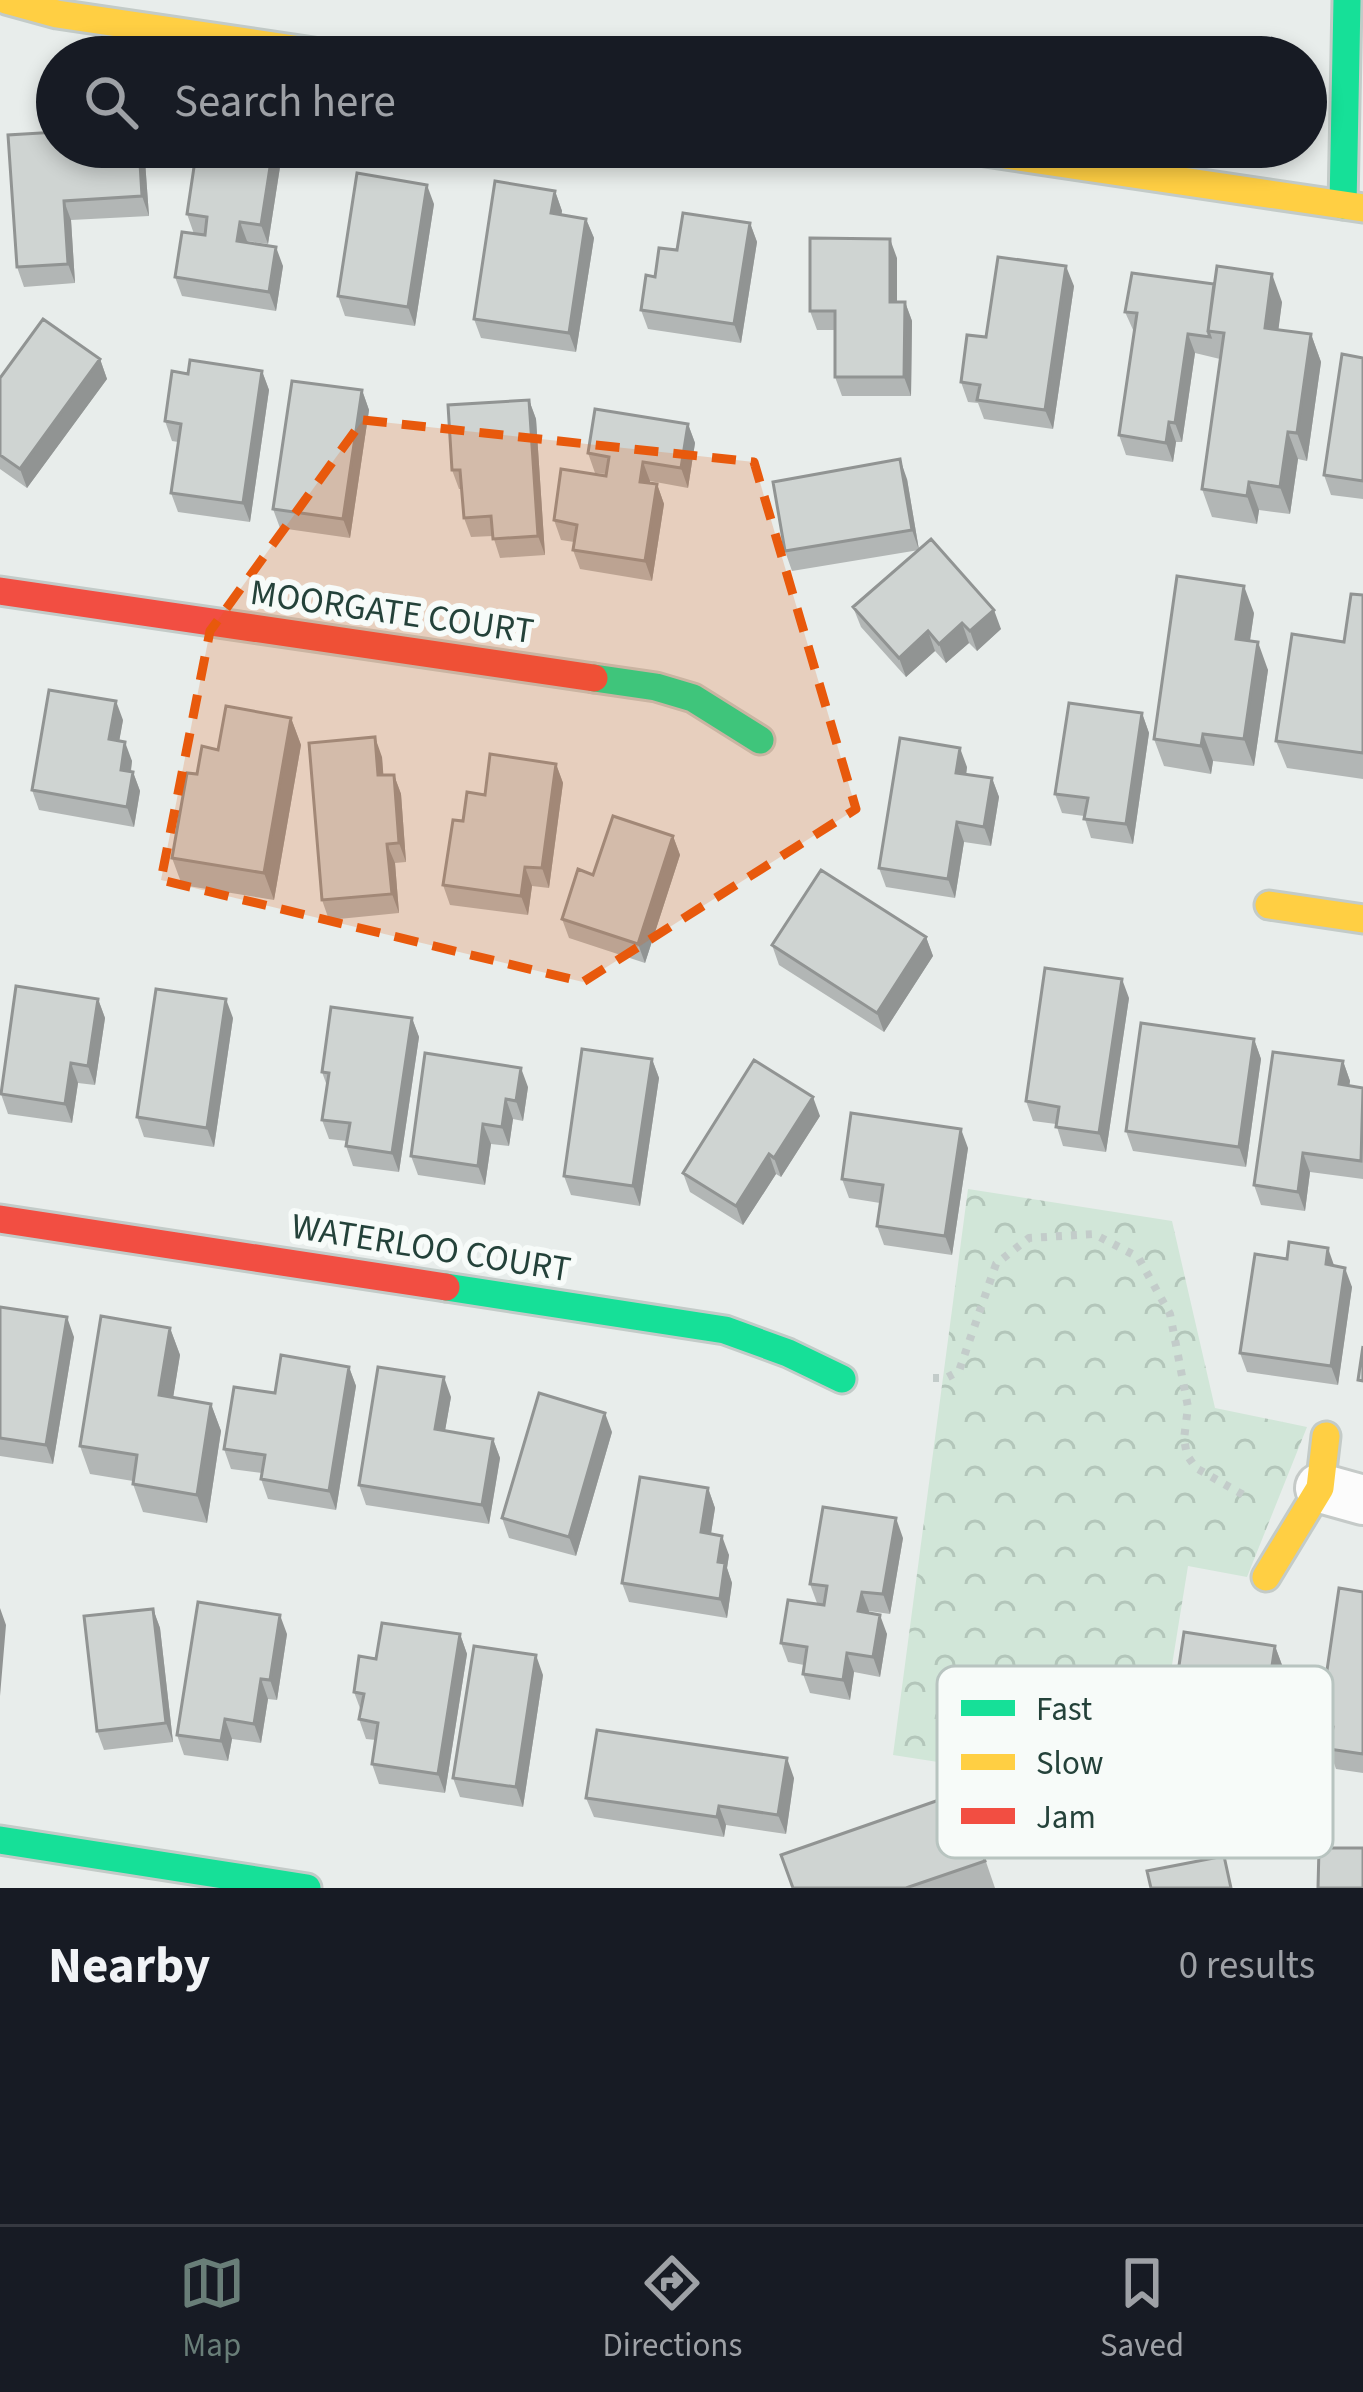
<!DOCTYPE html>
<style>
body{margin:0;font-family:"Source Sans 3",sans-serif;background:#20242c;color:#f1f3f6}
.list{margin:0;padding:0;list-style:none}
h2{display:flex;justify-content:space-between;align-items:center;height:156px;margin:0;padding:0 48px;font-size:51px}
h2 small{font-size:39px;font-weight:400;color:#9ea1a6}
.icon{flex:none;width:66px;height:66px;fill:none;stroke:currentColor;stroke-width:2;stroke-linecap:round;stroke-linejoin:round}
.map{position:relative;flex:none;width:1363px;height:1888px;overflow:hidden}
.search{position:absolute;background:#171b24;box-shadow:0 6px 18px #0003;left:36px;right:36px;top:36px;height:132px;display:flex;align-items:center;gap:30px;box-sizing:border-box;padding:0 42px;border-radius:66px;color:#9ea1a6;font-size:45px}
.sheet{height:336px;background:#171b24}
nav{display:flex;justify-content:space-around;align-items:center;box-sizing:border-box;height:168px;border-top:3px solid #363941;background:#171b24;font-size:33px;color:#9ea1a6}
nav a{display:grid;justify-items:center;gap:6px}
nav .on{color:#697e78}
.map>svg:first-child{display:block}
</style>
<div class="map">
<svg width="1363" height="1888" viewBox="0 0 1363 1888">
<defs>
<pattern id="forest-crowns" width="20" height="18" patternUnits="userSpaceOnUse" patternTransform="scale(3)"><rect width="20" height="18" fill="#d1e6d8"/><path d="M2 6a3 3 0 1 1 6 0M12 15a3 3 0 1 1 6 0" fill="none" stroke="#b3c6ba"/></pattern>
</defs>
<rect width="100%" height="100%" fill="#e8edeb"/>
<path fill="url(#forest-crowns)" d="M 968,1189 L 1172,1221 L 1215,1408 L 1307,1427 L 1247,1577 L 1188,1566 L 1151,1795 L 893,1755 Z"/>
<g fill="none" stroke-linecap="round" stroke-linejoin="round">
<g stroke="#c5cac8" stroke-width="54">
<path id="street" d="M 1320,1488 L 1363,1500"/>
</g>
<g stroke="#c3cbc8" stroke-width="33">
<path id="fast" d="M 1343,205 L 1347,0
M 594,678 L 656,687 L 693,698 L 760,740
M 446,1287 L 725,1330 L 788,1353 L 842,1379
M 0,1840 L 307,1888"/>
</g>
<g stroke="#c3cbc8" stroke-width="33">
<path id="slow" d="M 6,0 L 57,14 L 347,57
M 952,147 L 1363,208
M 1269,905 L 1363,919
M 1266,1577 L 1320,1488 L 1326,1436"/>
</g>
<g stroke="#c3cbc8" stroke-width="33">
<path id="jam" d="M 0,591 L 594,678
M 0,1219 L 446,1287"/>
</g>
<path stroke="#c3ccca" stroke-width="8" stroke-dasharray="6 9" stroke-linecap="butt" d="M 933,1378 L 946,1378 L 959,1371 L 996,1264 L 1029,1238 L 1094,1234 L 1138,1257 L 1170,1314 L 1188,1407 L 1184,1439 L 1187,1455 L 1196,1468 L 1247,1497"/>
<use href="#street" stroke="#fcfcfc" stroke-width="48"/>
<use href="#fast" stroke="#16e098" stroke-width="27"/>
<use href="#slow" stroke="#ffcf43" stroke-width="27"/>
<use href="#jam" stroke="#f24e42" stroke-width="27"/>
</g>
<path fill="#b2b6b5" d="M 8,135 L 144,147 L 149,216 L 71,220 L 75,283 L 24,287 L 17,267 Z
M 273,148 L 280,167 L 268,244 L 247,241 L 283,266 L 276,311 L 182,296 L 175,277 L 194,234 L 187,214 Z
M 555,191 L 562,211 L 561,215 L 586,219 L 594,238 L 576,352 L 481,338 L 474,319 Z
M 434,204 L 415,326 L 345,316 L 338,296 Z
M 750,223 L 757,242 L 741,343 L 648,329 L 641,310 L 655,277 L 677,250 Z
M 897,258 L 897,302 L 905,302 L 912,321 L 911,396 L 842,396 L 835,377 L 835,330 L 817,330 L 810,311 Z
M 1074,286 L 1053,429 L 984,419 L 978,403 L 968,402 L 961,382 L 986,337 Z
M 1282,302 L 1278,330 L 1311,334 L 1321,362 L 1307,461 L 1298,459 L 1290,514 L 1259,510 L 1257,524 L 1212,517 L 1202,489 L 1220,359 L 1195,353 L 1182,442 L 1176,442 L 1173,462 L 1126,455 L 1119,435 L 1134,332 L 1125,312 Z
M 1363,358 L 1363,499 L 1331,495 L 1324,475 Z
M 100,359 L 107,379 L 27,488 L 0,469 L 0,378 Z
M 262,371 L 269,390 L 250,522 L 178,512 L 171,493 L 178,442 L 172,441 L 165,421 L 188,374 Z
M 362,390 L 369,410 L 350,538 L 280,528 L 273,509 Z
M 529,400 L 536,419 L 545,555 L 500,558 L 493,536 L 471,537 L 464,518 L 462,489 L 459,489 L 452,470 Z
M 688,424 L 695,443 L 688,488 L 650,481 L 650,483 L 657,484 L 664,504 L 652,581 L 580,569 L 573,550 L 574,542 L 561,540 L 554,520 L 606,474 L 595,473 L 588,453 Z
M 907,479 L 919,550 L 1001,629 L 977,651 L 969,643 L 946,663 L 935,651 L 906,677 L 861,627 L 853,607 L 919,550 L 792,571 L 785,551 Z
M 1363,595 L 1363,779 L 1287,768 L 1276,741 L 1344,642 Z
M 1254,613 L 1250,641 L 1268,670 L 1254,766 L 1213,761 L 1211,774 L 1164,766 L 1154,739 Z
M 1142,713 L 1149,733 L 1133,844 L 1091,838 L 1084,816 L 1062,813 L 1055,794 Z
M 291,718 L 301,745 L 274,900 L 182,885 L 172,858 L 197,774 L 218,750 Z
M 123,720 L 119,741 L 132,761 L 131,772 L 133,772 L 140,791 L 134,827 L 39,810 L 32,790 Z
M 382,757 L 383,775 L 394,775 L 401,794 L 406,862 L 395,863 L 399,913 L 329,920 L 322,900 Z
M 556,764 L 563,783 L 549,888 L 532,886 L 528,915 L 450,905 L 443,885 L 463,821 L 485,795 Z
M 967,767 L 966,774 L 992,778 L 999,797 L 991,846 L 964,842 L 955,898 L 886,887 L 879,868 Z
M 673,836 L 680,855 L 645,963 L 569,938 L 562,919 L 593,875 Z
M 926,937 L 933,956 L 884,1032 L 779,965 L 772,945 Z
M 1129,998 L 1106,1152 L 1063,1146 L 1056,1124 L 1033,1121 L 1026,1101 Z
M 98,999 L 105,1018 L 95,1085 L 78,1083 L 72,1123 L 8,1114 L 1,1094 Z
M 233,1018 L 214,1147 L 144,1137 L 137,1117 Z
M 412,1018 L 419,1037 L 399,1172 L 353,1166 L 346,1146 L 347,1141 L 329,1139 L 322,1120 L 327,1086 L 322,1072 Z
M 1254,1039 L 1261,1059 L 1246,1167 L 1133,1151 L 1126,1131 Z
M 652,1059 L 659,1078 L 640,1206 L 571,1195 L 564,1176 Z
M 1343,1061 L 1350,1081 L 1349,1086 L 1363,1088 L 1363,1179 L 1310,1172 L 1305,1211 L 1261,1205 L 1254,1185 Z
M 528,1087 L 523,1121 L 513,1119 L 509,1146 L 491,1144 L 485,1185 L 418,1175 L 411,1156 Z
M 820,1116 L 781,1177 L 776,1174 L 743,1225 L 690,1192 L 683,1173 Z
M 968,1148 L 952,1255 L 884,1245 L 877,1226 L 880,1203 L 849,1198 L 842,1179 Z
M 1334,1266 L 1352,1287 L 1338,1385 L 1247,1372 L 1240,1353 Z
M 0,1307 L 74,1337 L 53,1464 L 0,1456 Z
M 170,1328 L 180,1355 L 173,1397 L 211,1404 L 221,1431 L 207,1523 L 143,1512 L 133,1484 L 133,1481 L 90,1474 L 80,1446 Z
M 349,1367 L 356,1386 L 336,1510 L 268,1499 L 261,1479 L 262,1473 L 231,1469 L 224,1449 L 275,1393 Z
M 451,1397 L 445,1430 L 493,1439 L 500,1458 L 489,1524 L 366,1505 L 359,1485 Z
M 612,1432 L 576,1556 L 509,1538 L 502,1518 Z
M 708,1488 L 715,1508 L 711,1534 L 729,1555 L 727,1568 L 732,1583 L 727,1618 L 629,1602 L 622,1583 Z
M 903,1538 L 890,1614 L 869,1611 L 869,1613 L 887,1634 L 880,1677 L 854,1672 L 850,1700 L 810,1693 L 803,1674 L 804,1665 L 788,1662 L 781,1643 L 817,1603 L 810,1584 Z
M 1363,1592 L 1363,1773 L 1336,1769 L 1329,1749 L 1330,1745 L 1326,1745 L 1319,1725 Z
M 153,1609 L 160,1628 L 173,1742 L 104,1750 L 97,1731 Z
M 287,1634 L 277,1700 L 268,1699 L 261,1743 L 232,1739 L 228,1761 L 184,1755 L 177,1735 Z
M 460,1634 L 467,1654 L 445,1793 L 379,1784 L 372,1764 L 376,1740 L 366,1739 L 359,1719 L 361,1711 L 354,1692 L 376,1659 Z
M 1275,1646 L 1282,1665 L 1262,1799 L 1171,1785 L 1164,1766 Z
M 543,1675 L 523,1807 L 460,1797 L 453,1778 Z
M 794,1778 L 786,1834 L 726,1825 L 724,1837 L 594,1817 L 586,1798 Z
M 962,1792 L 995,1888 L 793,1888 Z"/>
<path fill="#919493" d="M 139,147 L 144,147 L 149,216 L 142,196 Z
M 273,148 L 280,167 L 268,244 L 261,225 Z
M 427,185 L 434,204 L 415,326 L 408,307 Z
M 555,191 L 562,211 L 558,233 L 551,213 Z
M 64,201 L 71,220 L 75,283 L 68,264 Z
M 586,219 L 594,238 L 576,352 L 569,333 Z
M 240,222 L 247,241 L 237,241 Z
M 750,223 L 757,242 L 741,343 L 734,324 Z
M 890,239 L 897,258 L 897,321 L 890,302 Z
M 276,247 L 283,266 L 276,311 L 269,292 Z
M 1066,266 L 1074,286 L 1053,429 L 1045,410 Z
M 1272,274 L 1282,302 L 1275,356 L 1265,328 Z
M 905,302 L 912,321 L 911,396 L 904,377 Z
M 1188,334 L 1195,353 L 1182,442 L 1175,423 Z
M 1311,334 L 1321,362 L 1307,461 L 1297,433 Z
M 100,359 L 107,379 L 27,488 L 20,469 Z
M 262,371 L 269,390 L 250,522 L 243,503 Z
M 362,390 L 369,410 L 350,538 L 343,519 Z
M 529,400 L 536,419 L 545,555 L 538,536 Z
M 1169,422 L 1176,442 L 1173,462 L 1166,443 Z
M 688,424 L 695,443 L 688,488 L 681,468 Z
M 1288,432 L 1298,459 L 1290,514 L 1280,487 Z
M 900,459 L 907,479 L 919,550 L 912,530 Z
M 643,462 L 650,481 L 647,501 L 640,482 Z
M 1249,482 L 1259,510 L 1257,524 L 1247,496 Z
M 657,484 L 664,504 L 652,581 L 645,561 Z
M 1244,586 L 1254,613 L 1246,666 L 1236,639 Z
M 994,610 L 1001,629 L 977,651 L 970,631 Z
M 962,623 L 969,643 L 946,663 L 939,644 Z
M 928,631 L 935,651 L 906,677 L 899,658 Z
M 1258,642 L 1268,670 L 1254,766 L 1244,739 Z
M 116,701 L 123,720 L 116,759 L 109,739 Z
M 1142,713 L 1149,733 L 1133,844 L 1126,824 Z
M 291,718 L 301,745 L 274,900 L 264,873 Z
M 1203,734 L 1213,761 L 1211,774 L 1201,746 Z
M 375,737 L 382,757 L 385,795 L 378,775 Z
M 125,742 L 132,761 L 128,790 L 121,770 Z
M 960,748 L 967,767 L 964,792 L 956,773 Z
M 556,764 L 563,783 L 549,888 L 542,868 Z
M 133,772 L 140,791 L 134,827 L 127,807 Z
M 394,775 L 401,794 L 406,862 L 399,843 Z
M 992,778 L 999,797 L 991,846 L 984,827 Z
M 957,822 L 964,842 L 955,898 L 948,879 Z
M 673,836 L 680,855 L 645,963 L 638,944 Z
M 387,844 L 395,863 L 399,913 L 392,894 Z
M 525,867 L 532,886 L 528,915 L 521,896 Z
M 926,937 L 933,956 L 884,1032 L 877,1013 Z
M 1122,979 L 1129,998 L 1106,1152 L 1099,1133 Z
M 98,999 L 105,1018 L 95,1085 L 88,1066 Z
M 226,999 L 233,1018 L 214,1147 L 207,1128 Z
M 412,1018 L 419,1037 L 399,1172 L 392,1153 Z
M 1254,1039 L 1261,1059 L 1246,1167 L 1239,1147 Z
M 652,1059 L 659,1078 L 640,1206 L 633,1186 Z
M 1343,1061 L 1350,1081 L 1346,1104 L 1339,1084 Z
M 71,1063 L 78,1083 L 72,1123 L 65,1104 Z
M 521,1068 L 528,1087 L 523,1121 L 516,1101 Z
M 813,1097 L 820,1116 L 781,1177 L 774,1158 Z
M 506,1099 L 513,1119 L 509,1146 L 502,1127 Z
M 483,1124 L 491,1144 L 485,1185 L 478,1166 Z
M 961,1129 L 968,1148 L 952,1255 L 945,1236 Z
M 1303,1153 L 1310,1172 L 1305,1211 L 1298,1192 Z
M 769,1154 L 776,1174 L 743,1225 L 736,1206 Z
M 1328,1248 L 1335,1268 L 1326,1264 Z
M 1345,1268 L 1352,1287 L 1338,1385 L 1331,1366 Z
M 67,1317 L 74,1337 L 53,1464 L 46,1445 Z
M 170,1328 L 180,1355 L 169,1423 L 159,1395 Z
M 349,1367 L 356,1386 L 336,1510 L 329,1491 Z
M 444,1377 L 451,1397 L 442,1448 L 435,1429 Z
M 211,1404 L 221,1431 L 207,1523 L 197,1495 Z
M 605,1413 L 612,1432 L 576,1556 L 569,1537 Z
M 493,1439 L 500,1458 L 489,1524 L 482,1505 Z
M 708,1488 L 715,1508 L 708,1552 L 701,1532 Z
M 896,1518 L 903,1538 L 890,1614 L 883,1594 Z
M 722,1536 L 729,1555 L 727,1568 L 732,1583 L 727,1618 L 720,1599 L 718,1562 Z
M 862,1592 L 869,1611 L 865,1631 L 858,1611 Z
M 0,1608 L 6,1625 L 0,1696 Z
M 153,1609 L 160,1628 L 173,1742 L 166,1723 Z
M 280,1615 L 287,1634 L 277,1700 L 270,1680 Z
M 880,1615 L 887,1634 L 880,1677 L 873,1657 Z
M 460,1634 L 467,1654 L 445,1793 L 438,1774 Z
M 1275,1646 L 1282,1665 L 1262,1799 L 1255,1779 Z
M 847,1653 L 854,1672 L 850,1700 L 843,1680 Z
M 536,1655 L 543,1675 L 523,1807 L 516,1787 Z
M 261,1679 L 268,1699 L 261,1743 L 254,1724 Z
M 225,1719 L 232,1739 L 228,1761 L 221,1741 Z
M 787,1758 L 794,1778 L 786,1834 L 778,1815 Z
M 719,1806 L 726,1825 L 724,1837 L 717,1817 Z"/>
<path fill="#cfd4d2" stroke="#919493" stroke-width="3" d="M 57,132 L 57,147 L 139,147 L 142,196 L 64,201 L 68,264 L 17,267 L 8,135 Z
M 197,147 L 273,148 L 261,225 L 240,222 L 237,241 L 276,247 L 269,292 L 175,277 L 182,232 L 205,235 L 207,217 L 187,214 Z
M 357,173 L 427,185 L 408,307 L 338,296 Z
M 495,181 L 555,191 L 551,213 L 586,219 L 569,333 L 474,319 Z
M 683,213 L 750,223 L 734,324 L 641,310 L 646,275 L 655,277 L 659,248 L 677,250 Z
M 810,238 L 890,239 L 890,302 L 905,302 L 904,377 L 835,377 L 835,311 L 810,311 Z
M 998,257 L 1066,266 L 1045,410 L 977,400 L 980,385 L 961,382 L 967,335 L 986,337 Z
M 1217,266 L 1272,274 L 1265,328 L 1311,334 L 1297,433 L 1288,432 L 1280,487 L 1249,482 L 1247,496 L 1202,489 L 1224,333 L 1208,331 Z
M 1132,273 L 1214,284 L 1208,331 L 1210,337 L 1188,334 L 1175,423 L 1169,422 L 1166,443 L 1119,435 L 1137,313 L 1125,312 Z
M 43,319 L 100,359 L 20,469 L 0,455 L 0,378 Z
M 1342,354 L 1363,358 L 1363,481 L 1324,475 Z
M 190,360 L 262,371 L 243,503 L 171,493 L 181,424 L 165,421 L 172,371 L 188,374 Z
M 292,381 L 362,390 L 343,519 L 273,509 Z
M 529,400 L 538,536 L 493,539 L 491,516 L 464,518 L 460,470 L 452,470 L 448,405 Z
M 595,409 L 688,424 L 681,468 L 643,462 L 640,482 L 657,484 L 645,561 L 573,550 L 577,525 L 554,520 L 561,469 L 606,476 L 609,457 L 588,453 Z
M 900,459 L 912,530 L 785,551 L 773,482 Z
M 931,539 L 994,610 L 970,631 L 962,623 L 939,644 L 928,631 L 899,658 L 853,607 Z
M 1177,576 L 1244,586 L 1236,639 L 1258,642 L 1244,739 L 1203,734 L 1201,746 L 1154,739 Z
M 1351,594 L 1363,595 L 1363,753 L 1276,741 L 1292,634 L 1344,642 Z
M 49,690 L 116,701 L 109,739 L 125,742 L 121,770 L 133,772 L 127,807 L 32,790 Z
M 1069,703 L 1142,713 L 1126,824 L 1084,819 L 1088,798 L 1055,794 Z
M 226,706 L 291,718 L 264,873 L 172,858 L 187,773 L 197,774 L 202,746 L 218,750 Z
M 375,737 L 378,775 L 394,775 L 399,843 L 387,844 L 392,894 L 322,900 L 309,743 Z
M 900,738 L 960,748 L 956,773 L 992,778 L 984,827 L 957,822 L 948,879 L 879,868 Z
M 490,754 L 556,764 L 542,868 L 525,867 L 521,896 L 443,885 L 453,820 L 463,821 L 467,792 L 485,795 Z
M 613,816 L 673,836 L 638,944 L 562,919 L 578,869 L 593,875 Z
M 821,870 L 926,937 L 877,1013 L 772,945 Z
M 1045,968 L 1122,979 L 1099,1133 L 1056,1127 L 1059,1107 L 1026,1101 Z
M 16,986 L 98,999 L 88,1066 L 71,1063 L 65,1104 L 1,1094 Z
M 156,989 L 226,999 L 207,1128 L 137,1117 Z
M 331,1007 L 412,1018 L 392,1153 L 346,1146 L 350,1123 L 322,1120 L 329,1073 L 322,1072 Z
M 1141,1023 L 1254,1039 L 1239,1147 L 1126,1131 Z
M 582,1049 L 652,1059 L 633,1186 L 564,1176 Z
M 1273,1052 L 1343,1061 L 1339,1084 L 1363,1088 L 1361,1161 L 1303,1153 L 1298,1192 L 1254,1185 Z
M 425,1053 L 521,1068 L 516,1101 L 506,1099 L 502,1127 L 483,1124 L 478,1166 L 411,1156 Z
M 754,1060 L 813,1097 L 774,1158 L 769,1154 L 736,1206 L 683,1173 Z
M 851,1113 L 961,1129 L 945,1236 L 877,1226 L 883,1185 L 842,1179 Z
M 1289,1242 L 1328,1248 L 1326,1264 L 1345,1268 L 1331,1366 L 1240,1353 L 1255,1254 L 1287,1259 Z
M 0,1307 L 67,1317 L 46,1445 L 0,1438 Z
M 101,1316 L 170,1328 L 159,1395 L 211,1404 L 197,1495 L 133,1484 L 137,1455 L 80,1446 Z
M 1363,1346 L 1363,1381 L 1358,1380 Z
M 281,1355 L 349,1367 L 329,1491 L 261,1479 L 265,1455 L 224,1449 L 234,1387 L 275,1393 Z
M 378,1367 L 444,1377 L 435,1429 L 493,1439 L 482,1505 L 359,1485 Z
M 539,1393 L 605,1413 L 569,1537 L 502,1518 Z
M 640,1477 L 708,1488 L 701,1532 L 722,1536 L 718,1562 L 725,1563 L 720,1599 L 622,1583 Z
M 823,1507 L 896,1518 L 883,1594 L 862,1592 L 858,1611 L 880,1615 L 873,1657 L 847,1653 L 843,1680 L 803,1674 L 807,1647 L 781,1643 L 788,1600 L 824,1605 L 827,1586 L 810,1584 Z
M 1339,1588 L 1363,1592 L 1363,1754 L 1329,1749 L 1333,1727 L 1319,1725 Z
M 198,1602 L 280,1615 L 270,1680 L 261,1679 L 254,1724 L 225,1719 L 221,1741 L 177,1735 Z
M 153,1609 L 166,1723 L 97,1731 L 84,1616 Z
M 382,1623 L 460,1634 L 438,1774 L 372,1764 L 378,1723 L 359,1719 L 364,1694 L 354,1692 L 359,1656 L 376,1659 Z
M 1184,1632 L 1275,1646 L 1255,1779 L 1164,1766 Z
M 474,1646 L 536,1655 L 516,1787 L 453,1778 Z
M 597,1730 L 787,1758 L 778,1815 L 719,1806 L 717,1817 L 586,1798 Z
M 962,1792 L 985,1861 L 906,1888 L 793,1888 L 781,1855 Z
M 1319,1848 L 1363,1848 L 1363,1888 L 1318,1888 Z
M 1224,1856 L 1231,1888 L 1151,1888 L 1147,1871 Z"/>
<path fill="#e8590c" fill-opacity="0.2" stroke="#e8590c" stroke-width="9" stroke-dasharray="24 15" stroke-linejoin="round" d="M 363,420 L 754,462 L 856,809 L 583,982 L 161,880 L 210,631 Z"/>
<g text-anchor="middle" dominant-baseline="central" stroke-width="12" stroke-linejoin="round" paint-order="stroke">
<g font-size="36" fill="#24423a" stroke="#f7fbf9">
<text transform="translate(392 612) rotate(8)">MOORGATE COURT</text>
<text transform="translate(431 1248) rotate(9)">WATERLOO COURT</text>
</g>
</g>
<rect x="937" y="1666" width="396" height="192" rx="18" fill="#f7fbf9" stroke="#b8c4c0" stroke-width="3"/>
<rect x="961" y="1700" width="54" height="16" fill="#16e098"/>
<rect x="961" y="1754" width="54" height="16" fill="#ffcf43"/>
<rect x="961" y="1808" width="54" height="16" fill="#f24e42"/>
<g font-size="33" fill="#24423a">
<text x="1036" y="1720">Fast</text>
<text x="1036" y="1774">Slow</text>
<text x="1036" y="1828">Jam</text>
</g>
</svg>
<div class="search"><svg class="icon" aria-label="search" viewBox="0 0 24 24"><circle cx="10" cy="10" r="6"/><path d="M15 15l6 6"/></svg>Search here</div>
</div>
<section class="sheet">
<h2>Nearby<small>0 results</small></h2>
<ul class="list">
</ul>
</section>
<nav>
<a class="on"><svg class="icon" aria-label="map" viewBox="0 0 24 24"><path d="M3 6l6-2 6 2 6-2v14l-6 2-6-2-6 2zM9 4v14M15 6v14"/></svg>Map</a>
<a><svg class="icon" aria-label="directions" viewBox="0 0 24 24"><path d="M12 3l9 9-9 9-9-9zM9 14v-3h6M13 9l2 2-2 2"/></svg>Directions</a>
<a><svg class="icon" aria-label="saved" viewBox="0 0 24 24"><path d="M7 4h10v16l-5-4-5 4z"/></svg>Saved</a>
</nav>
